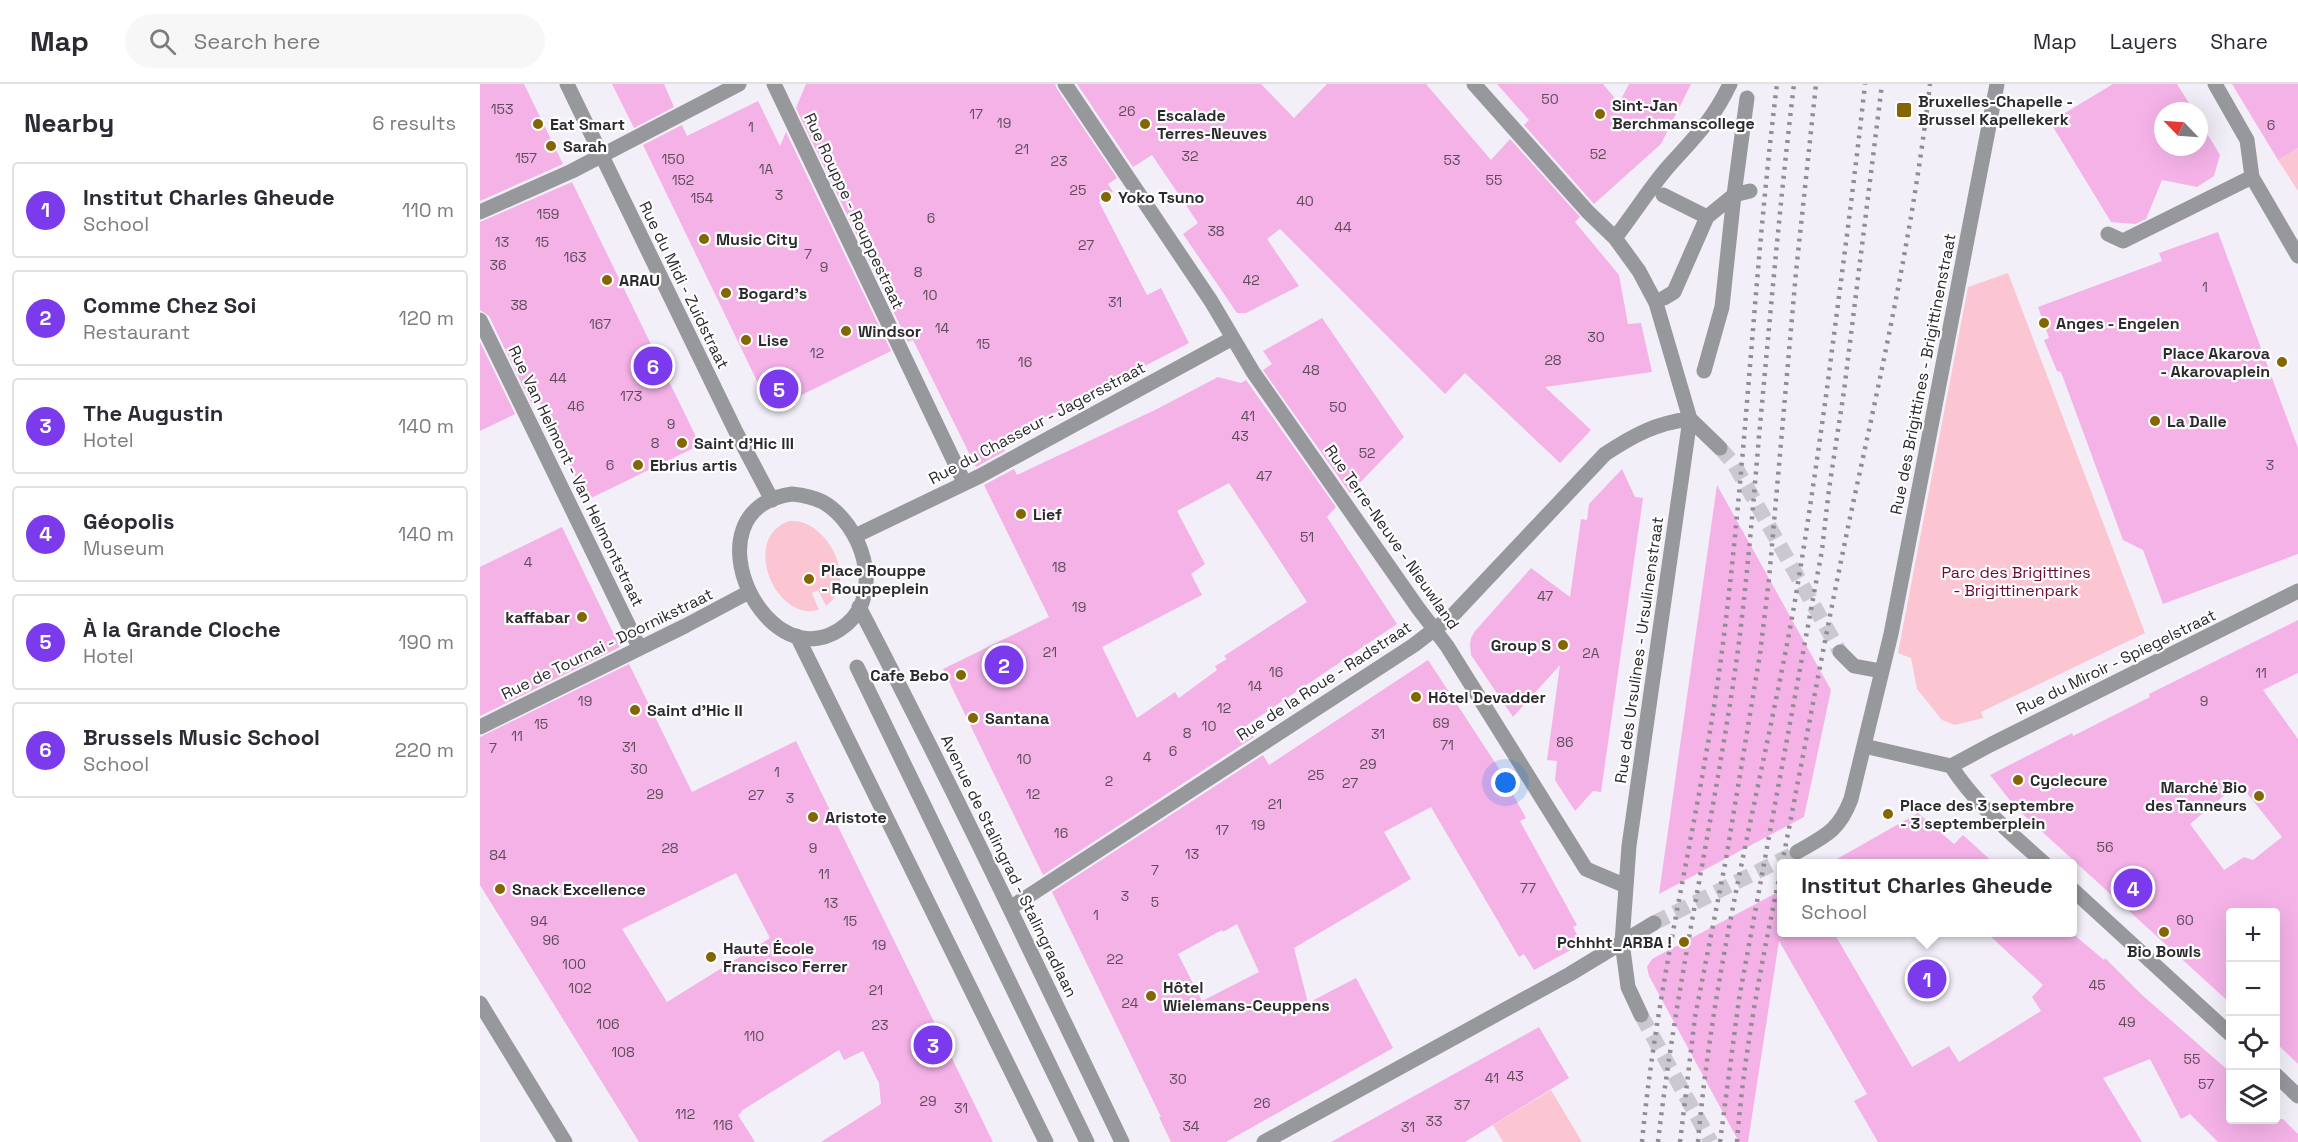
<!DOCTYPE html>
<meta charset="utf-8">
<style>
body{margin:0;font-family:"Space Grotesk",sans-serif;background:#f7f7f7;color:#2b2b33}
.controls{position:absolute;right:18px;bottom:18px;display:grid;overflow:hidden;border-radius:6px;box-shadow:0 6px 24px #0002}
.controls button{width:54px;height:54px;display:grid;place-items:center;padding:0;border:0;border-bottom:2px solid #e1e1e2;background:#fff;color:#2b2b33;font:30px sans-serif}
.compass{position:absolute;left:1674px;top:18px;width:54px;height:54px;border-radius:50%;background:#fff;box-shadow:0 6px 24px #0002;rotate:295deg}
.you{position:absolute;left:1026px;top:699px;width:21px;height:21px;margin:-15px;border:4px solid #fff;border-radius:50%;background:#1a73e8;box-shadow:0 0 0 9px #1a73e833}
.badge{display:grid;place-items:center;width:39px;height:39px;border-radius:50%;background:#7c3aed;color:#fff;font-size:20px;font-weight:700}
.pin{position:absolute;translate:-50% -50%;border:3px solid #fff;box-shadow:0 2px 6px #0006}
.popup{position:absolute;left:1297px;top:775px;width:300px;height:78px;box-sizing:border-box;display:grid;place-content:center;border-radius:6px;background:#fff;filter:drop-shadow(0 2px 4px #0005);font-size:20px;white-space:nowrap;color:#7c7c81}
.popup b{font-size:22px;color:#2b2b33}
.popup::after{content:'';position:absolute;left:50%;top:100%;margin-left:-12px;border:12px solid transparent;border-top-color:#fff}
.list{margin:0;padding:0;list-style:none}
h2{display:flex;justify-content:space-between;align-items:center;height:78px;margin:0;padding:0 24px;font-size:26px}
h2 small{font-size:20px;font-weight:400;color:#7c7c81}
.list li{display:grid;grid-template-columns:39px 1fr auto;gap:18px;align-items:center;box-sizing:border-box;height:96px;margin:0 12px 12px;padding:0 12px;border:2px solid #e1e1e2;border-radius:6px}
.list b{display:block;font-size:22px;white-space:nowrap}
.list p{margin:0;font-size:20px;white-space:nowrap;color:#7c7c81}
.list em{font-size:20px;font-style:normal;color:#7c7c81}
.icon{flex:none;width:33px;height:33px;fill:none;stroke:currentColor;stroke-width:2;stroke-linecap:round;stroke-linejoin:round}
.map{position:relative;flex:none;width:1818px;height:1058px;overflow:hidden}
header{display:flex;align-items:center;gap:36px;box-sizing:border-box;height:84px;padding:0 30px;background:#fff;border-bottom:2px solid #e1e1e2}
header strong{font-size:28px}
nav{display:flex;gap:33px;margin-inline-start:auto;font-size:21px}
.search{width:420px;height:54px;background:#f7f7f7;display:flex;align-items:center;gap:15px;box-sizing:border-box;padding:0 21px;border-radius:33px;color:#7c7c81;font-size:22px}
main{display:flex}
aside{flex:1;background:#fff}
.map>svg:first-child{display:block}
</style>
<header>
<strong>Map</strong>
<div class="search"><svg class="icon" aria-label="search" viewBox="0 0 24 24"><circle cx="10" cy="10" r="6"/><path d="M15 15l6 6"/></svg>Search here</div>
<nav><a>Map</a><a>Layers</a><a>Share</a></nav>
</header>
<main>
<aside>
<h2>Nearby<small>6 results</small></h2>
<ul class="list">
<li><span class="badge">1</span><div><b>Institut Charles Gheude</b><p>School</p></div><em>110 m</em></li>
<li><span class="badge">2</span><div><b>Comme Chez Soi</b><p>Restaurant</p></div><em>120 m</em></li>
<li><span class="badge">3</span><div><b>The Augustin</b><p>Hotel</p></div><em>140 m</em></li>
<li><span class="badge">4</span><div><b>Géopolis</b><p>Museum</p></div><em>140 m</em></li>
<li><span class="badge">5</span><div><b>À la Grande Cloche</b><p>Hotel</p></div><em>190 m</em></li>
<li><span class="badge">6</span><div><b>Brussels Music School</b><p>School</p></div><em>220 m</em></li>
</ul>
</aside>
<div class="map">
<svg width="1818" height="1058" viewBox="0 0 1818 1058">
<rect width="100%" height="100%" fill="#f3eff9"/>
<path fill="#fbc5d2" d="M 1818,64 L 1818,107 L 1798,76 Z
M 1528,189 L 1665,549 L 1501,628 L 1503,634 L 1475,641 L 1462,636 L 1437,605 L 1431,574 L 1418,569 L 1488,203 Z
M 310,437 C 347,434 380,498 346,522 L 338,506 L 332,509 L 339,526 C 335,526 330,528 325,527 C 287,520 266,450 310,437 Z
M 1071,1006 L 1102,1058 L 1023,1058 L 1013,1041 Z"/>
<path fill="#f4b2e7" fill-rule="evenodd" d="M 0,0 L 44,0 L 83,80 L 0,117 Z
M 132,0 L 184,0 L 194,23 L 154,44 Z
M 326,0 L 575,0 L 577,5 L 637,94 L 628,100 L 633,108 L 619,118 L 667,211 L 681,204 L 709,259 L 520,357 L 525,367 L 496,383 L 433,256 L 428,258 L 316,24 Z
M 597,0 L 781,0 L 814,34 L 847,0 L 946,0 L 1011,76 L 1030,55 L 1100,133 L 1095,138 L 1139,191 L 1148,240 L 1161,239 L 1172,288 L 1065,303 L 1111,346 L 1080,379 L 985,289 L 965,310 L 800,145 L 787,155 L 819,202 L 766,229 L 757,229 L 703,150 L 718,139 L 672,71 L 653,83 Z
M 1017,0 L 1123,0 L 1139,19 L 1149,0 L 1211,0 L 1181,60 L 1114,120 L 1044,41 L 1049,36 Z
M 1633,0 L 1697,0 L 1714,27 L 1683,27 L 1683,63 L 1719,63 L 1719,36 L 1740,71 L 1734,92 L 1717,103 L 1682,96 L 1666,135 L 1655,140 L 1631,138 L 1570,38 Z
M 1752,0 L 1818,0 L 1818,64 L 1798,76 Z
M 278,17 L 300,62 L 306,48 L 411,267 L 291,326 L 163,61 L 202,41 L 207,52 Z
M 92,98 L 220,361 L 107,416 L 59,318 L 52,321 L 9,232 L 0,226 L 0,138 Z
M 1738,148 L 1818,364 L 1818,470 L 1683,520 L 1663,466 L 1643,456 L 1581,288 L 1577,287 L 1564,256 L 1569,254 L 1558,223 L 1682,177 L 1679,169 Z
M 842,234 L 924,353 L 870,409 L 783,286 L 792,280 L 783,267 Z
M 0,258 L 35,330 L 0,347 Z
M 738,293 L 761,299 L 766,296 L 856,423 L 847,433 L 917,540 L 767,641 L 774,653 L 563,791 L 463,585 L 569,533 L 504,401 L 534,385 L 537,391 L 677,325 ZM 749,399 L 827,518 L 744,572 L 747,575 L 735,582 L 737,586 L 699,614 L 695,608 L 657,634 L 622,563 L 722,511 L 711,490 L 725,480 L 697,427 Z
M 1142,385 L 1155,413 L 1163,414 L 1121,708 L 1113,707 L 1095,727 L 1075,696 L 1077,677 L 1067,676 L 1080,581 L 1033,633 L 991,571 L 990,561 L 991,554 L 995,547 L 1051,484 L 1090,513 L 1101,435 L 1107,436 L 1109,420 Z
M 1237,401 L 1351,606 L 1324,733 L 1179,810 Z
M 82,443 L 140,563 L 0,632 L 0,483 Z
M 1818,536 L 1818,589 L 1783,606 L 1818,655 L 1818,980 L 1796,959 L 1796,828 L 1750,828 L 1750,919 L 1536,724 L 1510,691 L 1592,649 L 1593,652 L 1670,613 L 1669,610 ZM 1759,699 L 1802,753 L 1773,776 L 1764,773 L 1744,786 L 1710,740 Z
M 948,576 L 1016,680 L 1046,734 L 1040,737 L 1097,841 L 1093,843 L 1102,860 L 1054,886 L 1044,870 L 1039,873 L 951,723 L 904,748 L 931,795 L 814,864 L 828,919 L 876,894 L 913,964 L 746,1058 L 691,1058 L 679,1033 L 681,1033 L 572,808 L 783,671 L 789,681 ZM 757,840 L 779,888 L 722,917 L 698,870 L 742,846 L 743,848 Z
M 149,580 L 212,708 L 316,657 L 513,1058 L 341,1058 L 401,1020 L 399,999 L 383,967 L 364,976 L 359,966 L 261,1027 L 262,1028 L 258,1031 L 275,1058 L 159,1058 L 0,801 L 0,653 ZM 256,789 L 290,854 L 187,918 L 142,845 Z
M 1438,729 L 1474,760 L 1483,751 L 1515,780 L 1348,780 Z
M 1302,806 L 1300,849 L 1354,849 L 1432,983 L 1469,962 L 1479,978 L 1561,927 L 1552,913 L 1563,901 L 1507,849 L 1592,849 L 1624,876 L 1625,874 L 1661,910 L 1750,988 L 1750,1035 L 1803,1035 L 1818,1050 L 1818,1058 L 1738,1058 L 1710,1030 L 1701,1035 L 1670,975 L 1623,994 L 1662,1058 L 1398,1058 L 1374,1017 L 1387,1010 L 1299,857 L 1268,1058 L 1259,1058 L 1169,892 L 1167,883 L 1172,875 Z
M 1059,943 L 1089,994 L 985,1058 L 851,1058 Z"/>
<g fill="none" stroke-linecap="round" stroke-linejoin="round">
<path stroke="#cbc8d0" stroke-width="15" stroke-dasharray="15 8" stroke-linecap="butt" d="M 1240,364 L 1254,380 L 1360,568
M 1174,839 L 1317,768
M 1161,931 L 1231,1058"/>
<path stroke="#97989c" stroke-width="15" d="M 1735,0 L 1767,56 L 1772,93 L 1818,172
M 1183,111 L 1227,133 L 1254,111 L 1270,107
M 1628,150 L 1643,157 L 1772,93
M 1184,214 L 1194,208 L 1227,133
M 1224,287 L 1242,223 L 1254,111 L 1267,14
M 377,583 L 607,1058"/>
<path stroke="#97989c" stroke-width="15" d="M 87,0 L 256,348 L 292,416
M 294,0 L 484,398
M 585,0 L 731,217 L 773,288 L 938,524 L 967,562 L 1106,785 L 1146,802
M 994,0 L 1108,128 L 1135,154 L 1159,187 L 1176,219 L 1210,335 L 1149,762 L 1142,858 L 1148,903 L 1161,931
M 0,128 L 92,87 L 259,0
M 1135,154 C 1153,131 1169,105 1188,83 C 1214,54 1233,36 1250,0
M 0,236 L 159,563
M 1210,335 L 1240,364
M 312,410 C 322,411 333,413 343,418 C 381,440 405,507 367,540 C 289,607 201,425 312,410 Z
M 375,452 L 500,392 L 753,254
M 379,523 C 471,699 556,879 642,1058
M 317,552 L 566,1058
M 1360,568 L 1374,582 L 1401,587
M 0,643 L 205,542 L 269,508
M 1384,662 L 1471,682 C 1496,721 1531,749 1565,780
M 1471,682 L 1510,661 L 1818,507
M 1317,768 C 1345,752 1359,747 1371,715 L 1411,550 L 1517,0
M 1592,805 L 1750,950
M 530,824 L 934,561 L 973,531 L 1125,370 C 1154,351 1176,339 1210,335
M 1796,991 L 1818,1012
M 784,1058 L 1090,890 L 1174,839"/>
<path stroke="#97989c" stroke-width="15" d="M 0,919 L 85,1058"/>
<path stroke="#908d94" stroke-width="4.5" stroke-dasharray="3 6" stroke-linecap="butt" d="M 1302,780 C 1326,658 1348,536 1374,415 C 1404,277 1434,140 1450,0
M 1162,1058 C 1177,897 1218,741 1240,582 C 1266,389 1273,193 1297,0
M 1178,1058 C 1197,893 1235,731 1258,566 C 1267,495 1273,424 1279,352 C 1290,235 1300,117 1314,0
M 1200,1058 L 1215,933 L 1246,775 L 1280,570 L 1289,495 L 1316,188 L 1336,0
M 1218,1058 C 1233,882 1279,711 1311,539 C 1325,461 1336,383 1347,305 C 1360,203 1374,102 1385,0
M 1240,1058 L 1259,915 L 1342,466 L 1349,405 L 1364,307 L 1402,0
M 1257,1058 C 1264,965 1283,872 1302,780"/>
</g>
<g fill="#846600" stroke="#fefefe" stroke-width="2">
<rect x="1416" y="18" width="16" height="16" rx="3"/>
<circle cx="1120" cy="30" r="6"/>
<circle cx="58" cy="40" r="6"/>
<circle cx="665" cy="40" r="6"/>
<circle cx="71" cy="62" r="6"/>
<circle cx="626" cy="113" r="6"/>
<circle cx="224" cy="155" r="6"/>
<circle cx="127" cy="196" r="6"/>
<circle cx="246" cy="209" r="6"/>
<circle cx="1564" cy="239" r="6"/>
<circle cx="366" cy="247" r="6"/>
<circle cx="266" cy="256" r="6"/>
<circle cx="1802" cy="278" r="6"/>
<circle cx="1675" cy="337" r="6"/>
<circle cx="202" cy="359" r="6"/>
<circle cx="158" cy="381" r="6"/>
<circle cx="541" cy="430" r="6"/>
<circle cx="329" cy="495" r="6"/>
<circle cx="102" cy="533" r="6"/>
<circle cx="1083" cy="561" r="6"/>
<circle cx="481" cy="591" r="6"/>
<circle cx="936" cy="613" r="6"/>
<circle cx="155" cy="626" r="6"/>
<circle cx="493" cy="634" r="6"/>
<circle cx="1538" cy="696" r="6"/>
<circle cx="1779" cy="712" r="6"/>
<circle cx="1408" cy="730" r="6"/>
<circle cx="333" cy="733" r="6"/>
<circle cx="20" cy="805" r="6"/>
<circle cx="1684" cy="848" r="6"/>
<circle cx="1204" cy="858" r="6"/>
<circle cx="231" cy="873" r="6"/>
<circle cx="671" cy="912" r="6"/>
</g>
<g text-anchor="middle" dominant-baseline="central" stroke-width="4.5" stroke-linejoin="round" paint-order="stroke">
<g font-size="14" fill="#5e4c5c">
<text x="1070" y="15">50</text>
<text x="22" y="25">153</text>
<text x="647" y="27">26</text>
<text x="496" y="30">17</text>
<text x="524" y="39">19</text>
<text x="1791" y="41">6</text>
<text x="271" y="43">1</text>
<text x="542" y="65">21</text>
<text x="1118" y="70">52</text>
<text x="710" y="72">32</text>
<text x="46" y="74">157</text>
<text x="193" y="75">150</text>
<text x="972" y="76">53</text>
<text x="579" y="77">23</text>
<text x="286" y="85">1A</text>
<text x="203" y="96">152</text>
<text x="1014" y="96">55</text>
<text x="598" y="106">25</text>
<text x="299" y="111">3</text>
<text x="222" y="114">154</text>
<text x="825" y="117">40</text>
<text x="68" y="130">159</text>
<text x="451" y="134">6</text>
<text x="863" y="143">44</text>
<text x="736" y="147">38</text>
<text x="22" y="158">13</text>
<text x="62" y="158">15</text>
<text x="606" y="161">27</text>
<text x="328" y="170">7</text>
<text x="95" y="173">163</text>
<text x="18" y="181">36</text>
<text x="344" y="183">9</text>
<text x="438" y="188">8</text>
<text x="771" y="196">42</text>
<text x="1725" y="203">1</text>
<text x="450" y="211">10</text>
<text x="635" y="218">31</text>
<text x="39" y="221">38</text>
<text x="120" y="240">167</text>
<text x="462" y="244">14</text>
<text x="1116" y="253">30</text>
<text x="503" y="260">15</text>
<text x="337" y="269">12</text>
<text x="1073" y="276">28</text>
<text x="545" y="278">16</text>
<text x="831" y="286">48</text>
<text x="78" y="294">44</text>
<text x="151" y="312">173</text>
<text x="96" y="322">46</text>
<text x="858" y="323">50</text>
<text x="768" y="332">41</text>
<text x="191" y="340">9</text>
<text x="760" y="352">43</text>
<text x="175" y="359">8</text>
<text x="887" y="369">52</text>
<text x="130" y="381">6</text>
<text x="1790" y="381">3</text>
<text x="784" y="392">47</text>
<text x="827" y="453">51</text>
<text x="48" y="478">4</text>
<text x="579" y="483">18</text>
<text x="1065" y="512">47</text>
<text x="599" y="523">19</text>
<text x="570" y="568">21</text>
<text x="1111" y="569">2A</text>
<text x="796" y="588">16</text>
<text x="1781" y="589">11</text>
<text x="775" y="602">14</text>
<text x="105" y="617">19</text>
<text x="1724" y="617">9</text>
<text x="744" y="624">12</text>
<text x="961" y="639">69</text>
<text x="61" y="640">15</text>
<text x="729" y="642">10</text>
<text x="707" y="649">8</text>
<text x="898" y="650">31</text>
<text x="37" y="652">11</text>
<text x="1085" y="658">86</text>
<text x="967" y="661">71</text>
<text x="149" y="663">31</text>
<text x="13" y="664">7</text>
<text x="693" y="667">6</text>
<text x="667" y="673">4</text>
<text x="544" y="675">10</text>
<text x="888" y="680">29</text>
<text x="159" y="685">30</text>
<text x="297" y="688">1</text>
<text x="836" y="691">25</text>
<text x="629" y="697">2</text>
<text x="870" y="699">27</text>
<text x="175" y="710">29</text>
<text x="553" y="710">12</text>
<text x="276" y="711">27</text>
<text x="310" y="714">3</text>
<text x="795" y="720">21</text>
<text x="778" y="741">19</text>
<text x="742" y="746">17</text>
<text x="581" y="749">16</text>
<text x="1625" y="763">56</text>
<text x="190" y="764">28</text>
<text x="333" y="764">9</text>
<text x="712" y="770">13</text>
<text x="18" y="771">84</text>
<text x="675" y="786">7</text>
<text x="344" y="790">11</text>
<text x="1048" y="804">77</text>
<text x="645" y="812">3</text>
<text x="675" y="818">5</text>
<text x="351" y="819">13</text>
<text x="616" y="831">1</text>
<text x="1705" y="836">60</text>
<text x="59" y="837">94</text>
<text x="370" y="837">15</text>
<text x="71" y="856">96</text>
<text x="399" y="861">19</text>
<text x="635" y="875">22</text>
<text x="94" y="880">100</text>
<text x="1617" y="901">45</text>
<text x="100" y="904">102</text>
<text x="396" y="906">21</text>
<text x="650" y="919">24</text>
<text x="1647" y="938">49</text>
<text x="128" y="940">106</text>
<text x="400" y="941">23</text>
<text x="274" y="952">110</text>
<text x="143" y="968">108</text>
<text x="1712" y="975">55</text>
<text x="1035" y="992">43</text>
<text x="1012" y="994">41</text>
<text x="698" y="995">30</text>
<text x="1726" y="1000">57</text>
<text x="448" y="1017">29</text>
<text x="782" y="1019">26</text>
<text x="982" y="1021">37</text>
<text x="481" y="1024">31</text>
<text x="205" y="1030">112</text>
<text x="954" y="1037">33</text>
<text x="243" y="1041">116</text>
<text x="711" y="1042">34</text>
<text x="928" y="1043">31</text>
</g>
<g font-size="16" font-weight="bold" fill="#2c2a2e" stroke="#fefefe" text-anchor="start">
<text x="1438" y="17">Bruxelles-Chapelle -<tspan x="1438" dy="18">Brussel Kapellekerk</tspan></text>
<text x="1132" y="21">Sint-Jan<tspan x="1132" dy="18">Berchmanscollege</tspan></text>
<text x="677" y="31">Escalade<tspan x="677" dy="18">Terres-Neuves</tspan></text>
<text x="70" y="40">Eat Smart</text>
<text x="83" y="62">Sarah</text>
<text x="638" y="113">Yoko Tsuno</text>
<text x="236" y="155">Music City</text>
<text x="139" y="196">ARAU</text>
<text x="258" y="209">Bogard's</text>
<text x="1576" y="239">Anges - Engelen</text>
<text x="378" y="247">Windsor</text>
<text x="278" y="256">Lise</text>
<text x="1790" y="269" text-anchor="end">Place Akarova<tspan x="1790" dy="18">- Akarovaplein</tspan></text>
<text x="1687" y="337">La Dalle</text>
<text x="214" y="359">Saint d’Hic III</text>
<text x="170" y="381">Ebrius artis</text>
<text x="553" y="430">Lief</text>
<text x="341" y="486">Place Rouppe<tspan x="341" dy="18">- Rouppeplein</tspan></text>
<text x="90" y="533" text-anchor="end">kaffabar</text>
<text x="1071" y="561" text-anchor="end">Group S</text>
<text x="469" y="591" text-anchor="end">Cafe Bebo</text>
<text x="948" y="613">Hôtel Devadder</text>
<text x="167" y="626">Saint d'Hic II</text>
<text x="505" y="634">Santana</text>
<text x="1550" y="696">Cyclecure</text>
<text x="1767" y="703" text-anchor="end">Marché Bio<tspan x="1767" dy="18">des Tanneurs</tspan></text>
<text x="1420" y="721">Place des 3 septembre<tspan x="1420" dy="18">- 3 septemberplein</tspan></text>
<text x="345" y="733">Aristote</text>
<text x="32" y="805">Snack Excellence</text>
<text x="1192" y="858" text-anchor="end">Pchhht_ARBA !</text>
<text x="243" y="864">Haute École<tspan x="243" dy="18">Francisco Ferrer</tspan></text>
<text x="1684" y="867" text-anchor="middle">Bio Bowls</text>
<text x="683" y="903">Hôtel<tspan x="683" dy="18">Wielemans-Ceuppens</tspan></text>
</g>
<g font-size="16" fill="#2c2a2e" stroke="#fefefe">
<text transform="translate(374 127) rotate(65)">Rue Rouppe - Rouppestraat</text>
<text transform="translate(204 201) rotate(64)">Rue du Midi - Zuidstraat</text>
<text transform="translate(1443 290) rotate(-79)">Rue des Brigittines - Brigittinenstraat</text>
<text transform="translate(557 339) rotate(-28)">Rue du Chasseur - Jagersstraat</text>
<text transform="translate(96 392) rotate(64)">Rue Van Helmont - Van Helmontstraat</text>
<text transform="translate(912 453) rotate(55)">Rue Terre-Neuve - Nieuwland</text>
<text transform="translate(127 560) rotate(-26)">Rue de Tournai - Doornikstraat</text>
<text transform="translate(1159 566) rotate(-82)">Rue des Ursulines - Ursulinenstraat</text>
<text transform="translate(1636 578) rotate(-26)">Rue du Miroir - Spiegelstraat</text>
<text transform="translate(844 597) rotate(-33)">Rue de la Roue - Radstraat</text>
<text transform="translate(529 782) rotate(64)">Avenue de Stalingrad - Stalingradlaan</text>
</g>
<g font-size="16" fill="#6b0834" stroke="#fefefe">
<text x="1536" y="488">Parc des Brigittines<tspan x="1536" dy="18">- Brigittinenpark</tspan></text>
</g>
</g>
</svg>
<div class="controls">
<button>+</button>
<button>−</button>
<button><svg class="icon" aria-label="locate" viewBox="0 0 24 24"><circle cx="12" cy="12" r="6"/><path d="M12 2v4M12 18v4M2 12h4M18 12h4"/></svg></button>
<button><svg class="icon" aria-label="layers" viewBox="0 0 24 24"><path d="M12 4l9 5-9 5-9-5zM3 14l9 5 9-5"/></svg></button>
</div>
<svg class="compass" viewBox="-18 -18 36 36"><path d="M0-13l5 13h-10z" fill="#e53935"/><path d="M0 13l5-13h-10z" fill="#7c7c81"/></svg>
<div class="you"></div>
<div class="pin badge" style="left:1447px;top:895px">1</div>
<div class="popup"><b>Institut Charles Gheude</b>School</div>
<div class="pin badge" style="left:524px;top:581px">2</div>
<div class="pin badge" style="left:453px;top:961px">3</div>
<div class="pin badge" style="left:1653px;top:804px">4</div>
<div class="pin badge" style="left:299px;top:305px">5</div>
<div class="pin badge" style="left:173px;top:282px">6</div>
</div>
</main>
